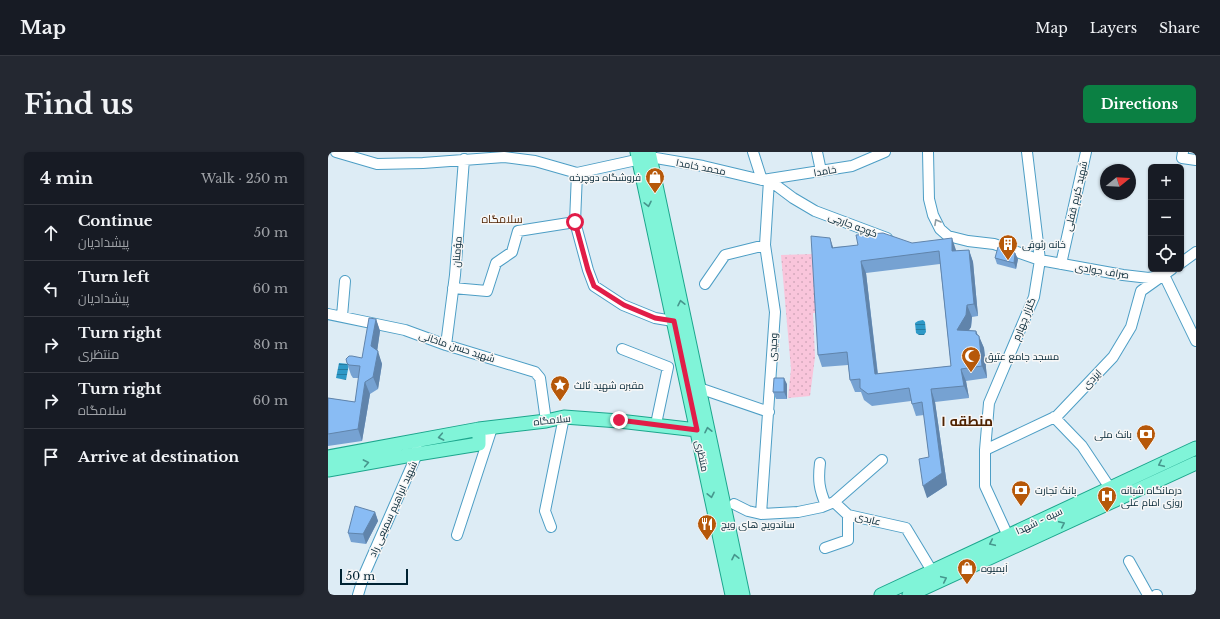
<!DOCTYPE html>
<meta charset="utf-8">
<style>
body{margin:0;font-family:"Libre Baskerville",Cairo,serif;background:#242831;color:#f1f3f6}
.controls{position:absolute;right:12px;top:12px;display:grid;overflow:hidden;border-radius:6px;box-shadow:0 1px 3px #0004}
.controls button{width:36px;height:36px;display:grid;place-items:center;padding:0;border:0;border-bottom:1px solid #363941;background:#171b24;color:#f1f3f6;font:20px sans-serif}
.compass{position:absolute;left:772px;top:12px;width:36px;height:36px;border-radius:50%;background:#171b24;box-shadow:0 1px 3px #0004;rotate:72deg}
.scale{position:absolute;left:12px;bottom:10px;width:68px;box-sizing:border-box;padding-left:4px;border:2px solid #002332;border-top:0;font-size:11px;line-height:14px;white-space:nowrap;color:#002332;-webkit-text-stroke:3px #f7f7f7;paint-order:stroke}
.stop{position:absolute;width:12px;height:12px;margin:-9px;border:3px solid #e11d48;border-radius:50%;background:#fff}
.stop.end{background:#e11d48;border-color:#fff;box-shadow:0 1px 4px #0008}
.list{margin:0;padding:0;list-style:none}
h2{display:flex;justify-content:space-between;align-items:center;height:52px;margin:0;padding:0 16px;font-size:17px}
h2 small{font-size:13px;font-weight:400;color:#9ea1a6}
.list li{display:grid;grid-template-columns:26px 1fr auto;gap:12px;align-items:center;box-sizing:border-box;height:56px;padding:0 16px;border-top:1px solid #363941}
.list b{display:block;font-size:15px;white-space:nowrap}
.list p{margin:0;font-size:13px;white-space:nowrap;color:#9ea1a6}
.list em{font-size:13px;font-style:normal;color:#9ea1a6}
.icon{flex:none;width:22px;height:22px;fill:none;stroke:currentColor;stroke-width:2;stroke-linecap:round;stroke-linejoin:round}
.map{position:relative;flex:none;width:868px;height:443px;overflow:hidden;border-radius:6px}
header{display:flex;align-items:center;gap:24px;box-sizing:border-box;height:56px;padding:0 20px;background:#171b24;border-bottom:1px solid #363941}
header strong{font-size:19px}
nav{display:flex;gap:22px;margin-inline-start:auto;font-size:14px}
.intro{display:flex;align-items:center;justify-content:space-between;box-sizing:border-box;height:96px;padding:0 24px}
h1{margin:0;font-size:28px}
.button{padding:10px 18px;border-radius:6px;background:#0b8043;color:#fff;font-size:14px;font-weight:700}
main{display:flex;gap:24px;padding:0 24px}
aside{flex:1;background:#171b24;border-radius:6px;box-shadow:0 1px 3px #0004}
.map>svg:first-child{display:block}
</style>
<header>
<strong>Map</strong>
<nav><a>Map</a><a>Layers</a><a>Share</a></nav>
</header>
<div class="intro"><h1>Find us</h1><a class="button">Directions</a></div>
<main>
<aside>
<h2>4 min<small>Walk · 250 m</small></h2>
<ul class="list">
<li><svg class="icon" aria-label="ahead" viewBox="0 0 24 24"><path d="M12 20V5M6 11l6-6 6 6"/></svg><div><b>Continue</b><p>پیشدادیان</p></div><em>50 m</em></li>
<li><svg class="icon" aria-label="left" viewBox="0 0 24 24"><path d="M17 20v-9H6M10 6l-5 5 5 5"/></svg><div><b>Turn left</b><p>پیشدادیان</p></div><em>60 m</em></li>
<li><svg class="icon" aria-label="right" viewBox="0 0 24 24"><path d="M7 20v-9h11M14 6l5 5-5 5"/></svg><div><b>Turn right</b><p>منتظری</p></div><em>80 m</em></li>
<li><svg class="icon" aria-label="right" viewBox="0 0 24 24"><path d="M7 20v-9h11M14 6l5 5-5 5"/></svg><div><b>Turn right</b><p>سلامگاه</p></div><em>60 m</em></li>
<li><svg class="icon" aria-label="arrive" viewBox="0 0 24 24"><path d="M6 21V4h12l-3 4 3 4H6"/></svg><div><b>Arrive at destination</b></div></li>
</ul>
</aside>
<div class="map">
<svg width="868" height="443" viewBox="0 0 868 443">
<defs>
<pattern id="grass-dots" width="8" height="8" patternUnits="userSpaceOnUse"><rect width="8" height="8" fill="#f9c5db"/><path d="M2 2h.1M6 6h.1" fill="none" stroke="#d4a9bc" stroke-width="1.8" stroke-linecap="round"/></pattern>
<pattern id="water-rules" width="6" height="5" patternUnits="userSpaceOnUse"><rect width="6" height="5" fill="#2e99c7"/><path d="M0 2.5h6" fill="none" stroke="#257ca2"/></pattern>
</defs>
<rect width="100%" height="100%" fill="#ddecf5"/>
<path fill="url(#grass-dots)" d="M 485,102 L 488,161 L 485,161 L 487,205 L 482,244 L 460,246 L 463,217 L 453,103 Z"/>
<path fill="url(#water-rules)" d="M 595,168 L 597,170 L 598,180 L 596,183 L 591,183 L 588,181 L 587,171 L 590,169 Z
M 11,211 L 21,212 L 18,228 L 8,226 Z"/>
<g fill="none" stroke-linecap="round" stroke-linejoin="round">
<g stroke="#4d9ec5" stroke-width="12">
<path id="minor" d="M 8,0 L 49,12 L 95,11 L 176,5 L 207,9 L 249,21 L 322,5 L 375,14 L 434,28 L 524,14 L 557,0
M 425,0 L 434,28
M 489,0 L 493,19
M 600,0 L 601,47 L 605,63 L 612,77 L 620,84 L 640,89 L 666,92 L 712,108 L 795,123 L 821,126 L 836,123
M 855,0 L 854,6 L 868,8
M 249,21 L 247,70 L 260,118 L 266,134 L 295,153 L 327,166 L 345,169 L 352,168
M 441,28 L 465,46 L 487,59 L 559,86
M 853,111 L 868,100
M 733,112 L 758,0
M 835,117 L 836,123 L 868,189
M 377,132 L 397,103 L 437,93
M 125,136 L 159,139 L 168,111 L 184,100 L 190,79 L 247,70
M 0,162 L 77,178 L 118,193 L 207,220 L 212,226 L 218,269
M 14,164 L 17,129
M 118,193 L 127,123 L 136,7
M 294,197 L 340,215 L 328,272
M 371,236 L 441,260
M 726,265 L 754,294 L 782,336
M 657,298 L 729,264 L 785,205 L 803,175 L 813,139 L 844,117
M 492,311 C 490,328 491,337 498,353
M 506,350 L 554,308
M 406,352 L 420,359 L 433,362 L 470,360 L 494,355 L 506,350 L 520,363 L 578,376 L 604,419
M 433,362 L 447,160 L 437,93 L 441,28
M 223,375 L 217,359 L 236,265
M 129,383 L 164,276
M 680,384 L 657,334 L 657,298 L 661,251 L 706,145 L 712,108 L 699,0
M 497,396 L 520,388 L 520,363
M 801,409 L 820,443
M 30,443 L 36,423 L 89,302 L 89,297
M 828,443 L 829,443"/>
</g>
<g stroke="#1ca68d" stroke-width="15">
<path id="major" d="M 309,0 L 404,443
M 321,0 L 415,443
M 0,305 L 151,277 L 218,269 L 236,265 L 291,269 L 369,278
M 0,318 L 89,302 L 151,292 L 151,277
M 553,443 L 868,296
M 581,443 L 868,311"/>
</g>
<use href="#minor" stroke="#fff" stroke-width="10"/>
<use href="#major" stroke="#80f4d8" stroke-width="13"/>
</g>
<path fill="#76a2d2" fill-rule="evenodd" d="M 584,91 L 628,98 L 628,99 L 641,98 L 645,110 L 650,164 L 644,165 L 643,175 L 641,178 L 648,179 L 656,196 L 659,226 L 638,229 L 641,246 L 607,250 L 619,333 L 599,346 L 601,305 L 596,263 L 588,264 L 583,249 L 544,254 L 536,248 L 533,240 L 527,240 L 522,228 L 520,213 L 494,215 L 490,203 L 506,95 ZM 612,112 L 623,214 L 550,222 L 538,121 Z
M 687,101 L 690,107 L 688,117 L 669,112 L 667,106 Z
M 48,167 L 52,179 L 49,199 L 54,212 L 50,237 L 42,242 L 34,289 L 0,294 L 0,246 L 27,250 L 31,226 L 25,226 L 23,223 L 19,211 L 34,206 Z
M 459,232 L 459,247 L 448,247 L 445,240 Z
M 47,360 L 50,369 L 38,392 L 23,390 L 20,381 Z"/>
<path fill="#6084ab" d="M 502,86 L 506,98 L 504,96 Z
M 624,86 L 628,98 L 629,111 L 624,99 Z
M 641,98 L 645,110 L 650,164 L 646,152 Z
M 687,101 L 690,107 L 688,117 L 686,111 Z
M 533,109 L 538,121 L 551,234 L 547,222 Z
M 639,153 L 644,165 L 643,175 L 633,190 L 629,178 Z
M 48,167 L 52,179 L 48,207 L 43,194 Z
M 648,179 L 652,190 L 651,184 L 656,196 L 659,226 L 654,214 L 648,182 Z
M 50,199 L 54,212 L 50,237 L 45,225 Z
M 633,217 L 638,229 L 641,246 L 636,234 Z
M 456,226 L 459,232 L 459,247 L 456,240 Z
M 37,230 L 42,242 L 34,289 L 30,277 Z
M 603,237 L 607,250 L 619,333 L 599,346 L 595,334 L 614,321 Z
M 47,360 L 50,369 L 38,392 L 35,382 Z"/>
<path fill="#89bcf4" stroke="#6084ab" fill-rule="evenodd" d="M 555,81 L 584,91 L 624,86 L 624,99 L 641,98 L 646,152 L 639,153 L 638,163 L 629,178 L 648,179 L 648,182 L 651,184 L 654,214 L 633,217 L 636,234 L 603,237 L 614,321 L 595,334 L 591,307 L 601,305 L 594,250 L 584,252 L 581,236 L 540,242 L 532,236 L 532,227 L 522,228 L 519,200 L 490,203 L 483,84 L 502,86 L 504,96 L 530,93 L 528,83 ZM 611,99 L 623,214 L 547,222 L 533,109 Z
M 670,95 L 687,101 L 686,111 L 667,106 Z
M 41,166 L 48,167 L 43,194 L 50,199 L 45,225 L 37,230 L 30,277 L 0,282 L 0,246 L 27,250 L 32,214 L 21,213 L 19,211 L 18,207 L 21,204 L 24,204 L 34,206 Z
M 446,226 L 456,226 L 456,240 L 445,240 Z
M 27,354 L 47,360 L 35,382 L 20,381 Z"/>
<defs><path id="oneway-chevron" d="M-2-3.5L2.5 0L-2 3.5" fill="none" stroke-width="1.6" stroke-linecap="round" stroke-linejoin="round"/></defs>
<g stroke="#46968d">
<use href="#oneway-chevron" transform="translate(320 52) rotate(78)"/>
<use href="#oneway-chevron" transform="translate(353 151) rotate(-102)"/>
<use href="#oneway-chevron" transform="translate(380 278) rotate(-102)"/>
<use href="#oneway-chevron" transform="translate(113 285) rotate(169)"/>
<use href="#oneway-chevron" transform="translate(38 311) rotate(-11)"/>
<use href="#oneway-chevron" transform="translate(833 312) rotate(155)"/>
<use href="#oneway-chevron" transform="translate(383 343) rotate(78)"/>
<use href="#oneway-chevron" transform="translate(734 372) rotate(-25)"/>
<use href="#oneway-chevron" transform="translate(664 391) rotate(155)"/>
<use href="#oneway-chevron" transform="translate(407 405) rotate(-102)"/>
<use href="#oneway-chevron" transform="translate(616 427) rotate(-25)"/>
</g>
<use stroke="#8c9ca3" href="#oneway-chevron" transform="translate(609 70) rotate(-119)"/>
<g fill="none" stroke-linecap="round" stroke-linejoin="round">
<path stroke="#e11d48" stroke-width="5" d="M 247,70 L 260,118 L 266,134 L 296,153 L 327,166 L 346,169 L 369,278 L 291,268"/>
</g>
<defs>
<g id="shop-pin" transform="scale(1)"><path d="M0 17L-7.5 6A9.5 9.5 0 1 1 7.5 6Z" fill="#b65809" stroke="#f7f7f7"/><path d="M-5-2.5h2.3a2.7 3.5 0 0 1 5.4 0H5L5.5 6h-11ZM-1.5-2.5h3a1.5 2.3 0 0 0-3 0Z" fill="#fff"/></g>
<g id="building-pin" transform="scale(1)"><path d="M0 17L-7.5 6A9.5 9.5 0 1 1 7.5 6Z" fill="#b65809" stroke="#f7f7f7"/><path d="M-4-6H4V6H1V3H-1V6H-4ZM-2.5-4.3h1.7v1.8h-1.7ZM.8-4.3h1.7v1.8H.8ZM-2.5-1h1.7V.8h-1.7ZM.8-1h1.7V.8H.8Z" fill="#fff"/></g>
<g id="mosque-pin" transform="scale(1)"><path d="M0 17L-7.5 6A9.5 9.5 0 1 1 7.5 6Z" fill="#b65809" stroke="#f7f7f7"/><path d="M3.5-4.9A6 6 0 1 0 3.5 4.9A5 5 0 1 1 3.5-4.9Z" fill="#fff"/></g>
<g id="sight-pin" transform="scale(1)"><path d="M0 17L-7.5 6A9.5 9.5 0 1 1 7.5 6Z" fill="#b65809" stroke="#f7f7f7"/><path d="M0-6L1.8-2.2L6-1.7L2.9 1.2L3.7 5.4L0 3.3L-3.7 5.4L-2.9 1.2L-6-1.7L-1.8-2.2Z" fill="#fff"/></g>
<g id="bank-pin" transform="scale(1)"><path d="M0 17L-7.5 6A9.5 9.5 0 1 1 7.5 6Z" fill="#b65809" stroke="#f7f7f7"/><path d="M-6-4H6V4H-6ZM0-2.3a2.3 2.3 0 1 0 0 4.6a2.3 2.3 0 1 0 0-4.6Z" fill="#fff"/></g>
<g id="hospital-pin" transform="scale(1)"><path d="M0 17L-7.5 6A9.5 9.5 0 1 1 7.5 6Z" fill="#b65809" stroke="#f7f7f7"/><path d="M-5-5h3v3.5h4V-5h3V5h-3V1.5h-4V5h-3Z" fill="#fff"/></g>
<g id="restaurant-pin" transform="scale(1)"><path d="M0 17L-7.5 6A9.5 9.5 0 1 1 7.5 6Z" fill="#b65809" stroke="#f7f7f7"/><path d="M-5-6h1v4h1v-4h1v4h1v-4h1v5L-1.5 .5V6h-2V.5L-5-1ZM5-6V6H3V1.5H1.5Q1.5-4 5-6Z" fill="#fff"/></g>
</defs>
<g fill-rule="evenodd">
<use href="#shop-pin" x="327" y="25"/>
<use href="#building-pin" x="680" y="92"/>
<use href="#mosque-pin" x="643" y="204"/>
<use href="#sight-pin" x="232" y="233"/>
<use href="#bank-pin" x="818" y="282"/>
<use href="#bank-pin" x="693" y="338"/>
<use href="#hospital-pin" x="779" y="344"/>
<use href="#restaurant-pin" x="379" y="372"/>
<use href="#shop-pin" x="639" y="416"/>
</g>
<g text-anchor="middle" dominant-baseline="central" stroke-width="3" stroke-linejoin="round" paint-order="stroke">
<g font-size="10" fill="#002332" stroke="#f7f7f7">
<text transform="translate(373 15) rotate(11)">محمد خامدا</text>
<text transform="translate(497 19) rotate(-10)">خامدا</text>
<text transform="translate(748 44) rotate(-77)">شهید کریم قفلی</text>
<text transform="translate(525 73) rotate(21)">کوچه جارچی</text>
<text transform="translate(129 100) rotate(-86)">مؤمنان</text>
<text transform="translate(774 119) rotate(9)">صراف جوادی</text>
<text transform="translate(696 167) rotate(-68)">گلزار چهارم</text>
<text transform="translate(129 195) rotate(18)">شهید حسن ماخانی</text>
<text transform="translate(445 195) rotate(-86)">وحیدی</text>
<text transform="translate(764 227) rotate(-46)">ایزدی</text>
<text transform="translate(224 268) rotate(-6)">سلامگاه</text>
<text transform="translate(374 304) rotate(78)">منتظری</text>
<text transform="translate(65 357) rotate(-66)">شهید ابراهیم سمیعی راد</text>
<text transform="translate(540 367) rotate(14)">عابدی</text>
<text transform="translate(711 369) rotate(-25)">سپه - شهدا</text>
</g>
<g font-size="10" fill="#002332" stroke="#f7f7f7" text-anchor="start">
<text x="313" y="25" text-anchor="end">فروشگاه دوچرخه</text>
<text x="694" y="92">خانه رئوفی</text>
<text x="657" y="204">مسجد جامع عتیق</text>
<text x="246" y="233">مقبره شهید ثالث</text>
<text x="804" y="282" text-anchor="end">بانک ملی</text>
<text x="707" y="338">بانک تجارت</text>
<text x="793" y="338">درمانگاه شبانه<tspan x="793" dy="12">روزی امام علی</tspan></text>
<text x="393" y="372">ساندویچ های ویچ</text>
<text x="653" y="416">آبمیوه</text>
</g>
<g font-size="11" fill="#4f2200" stroke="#f7f7f7">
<text x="174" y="67">سلامگاه</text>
</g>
<g font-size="14" font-weight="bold" fill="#4f2200" stroke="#f7f7f7">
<text x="639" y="269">منطقه ۱</text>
</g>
</g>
</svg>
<div class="controls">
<button>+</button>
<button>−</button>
<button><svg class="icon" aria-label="locate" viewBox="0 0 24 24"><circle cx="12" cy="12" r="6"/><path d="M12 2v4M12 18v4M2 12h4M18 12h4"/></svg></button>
</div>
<svg class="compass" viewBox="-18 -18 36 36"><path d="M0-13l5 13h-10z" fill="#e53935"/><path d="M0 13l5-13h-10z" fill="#9ea1a6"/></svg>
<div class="scale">50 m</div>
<div class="stop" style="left:247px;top:70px"></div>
<div class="stop end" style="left:291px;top:268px"></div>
</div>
</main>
